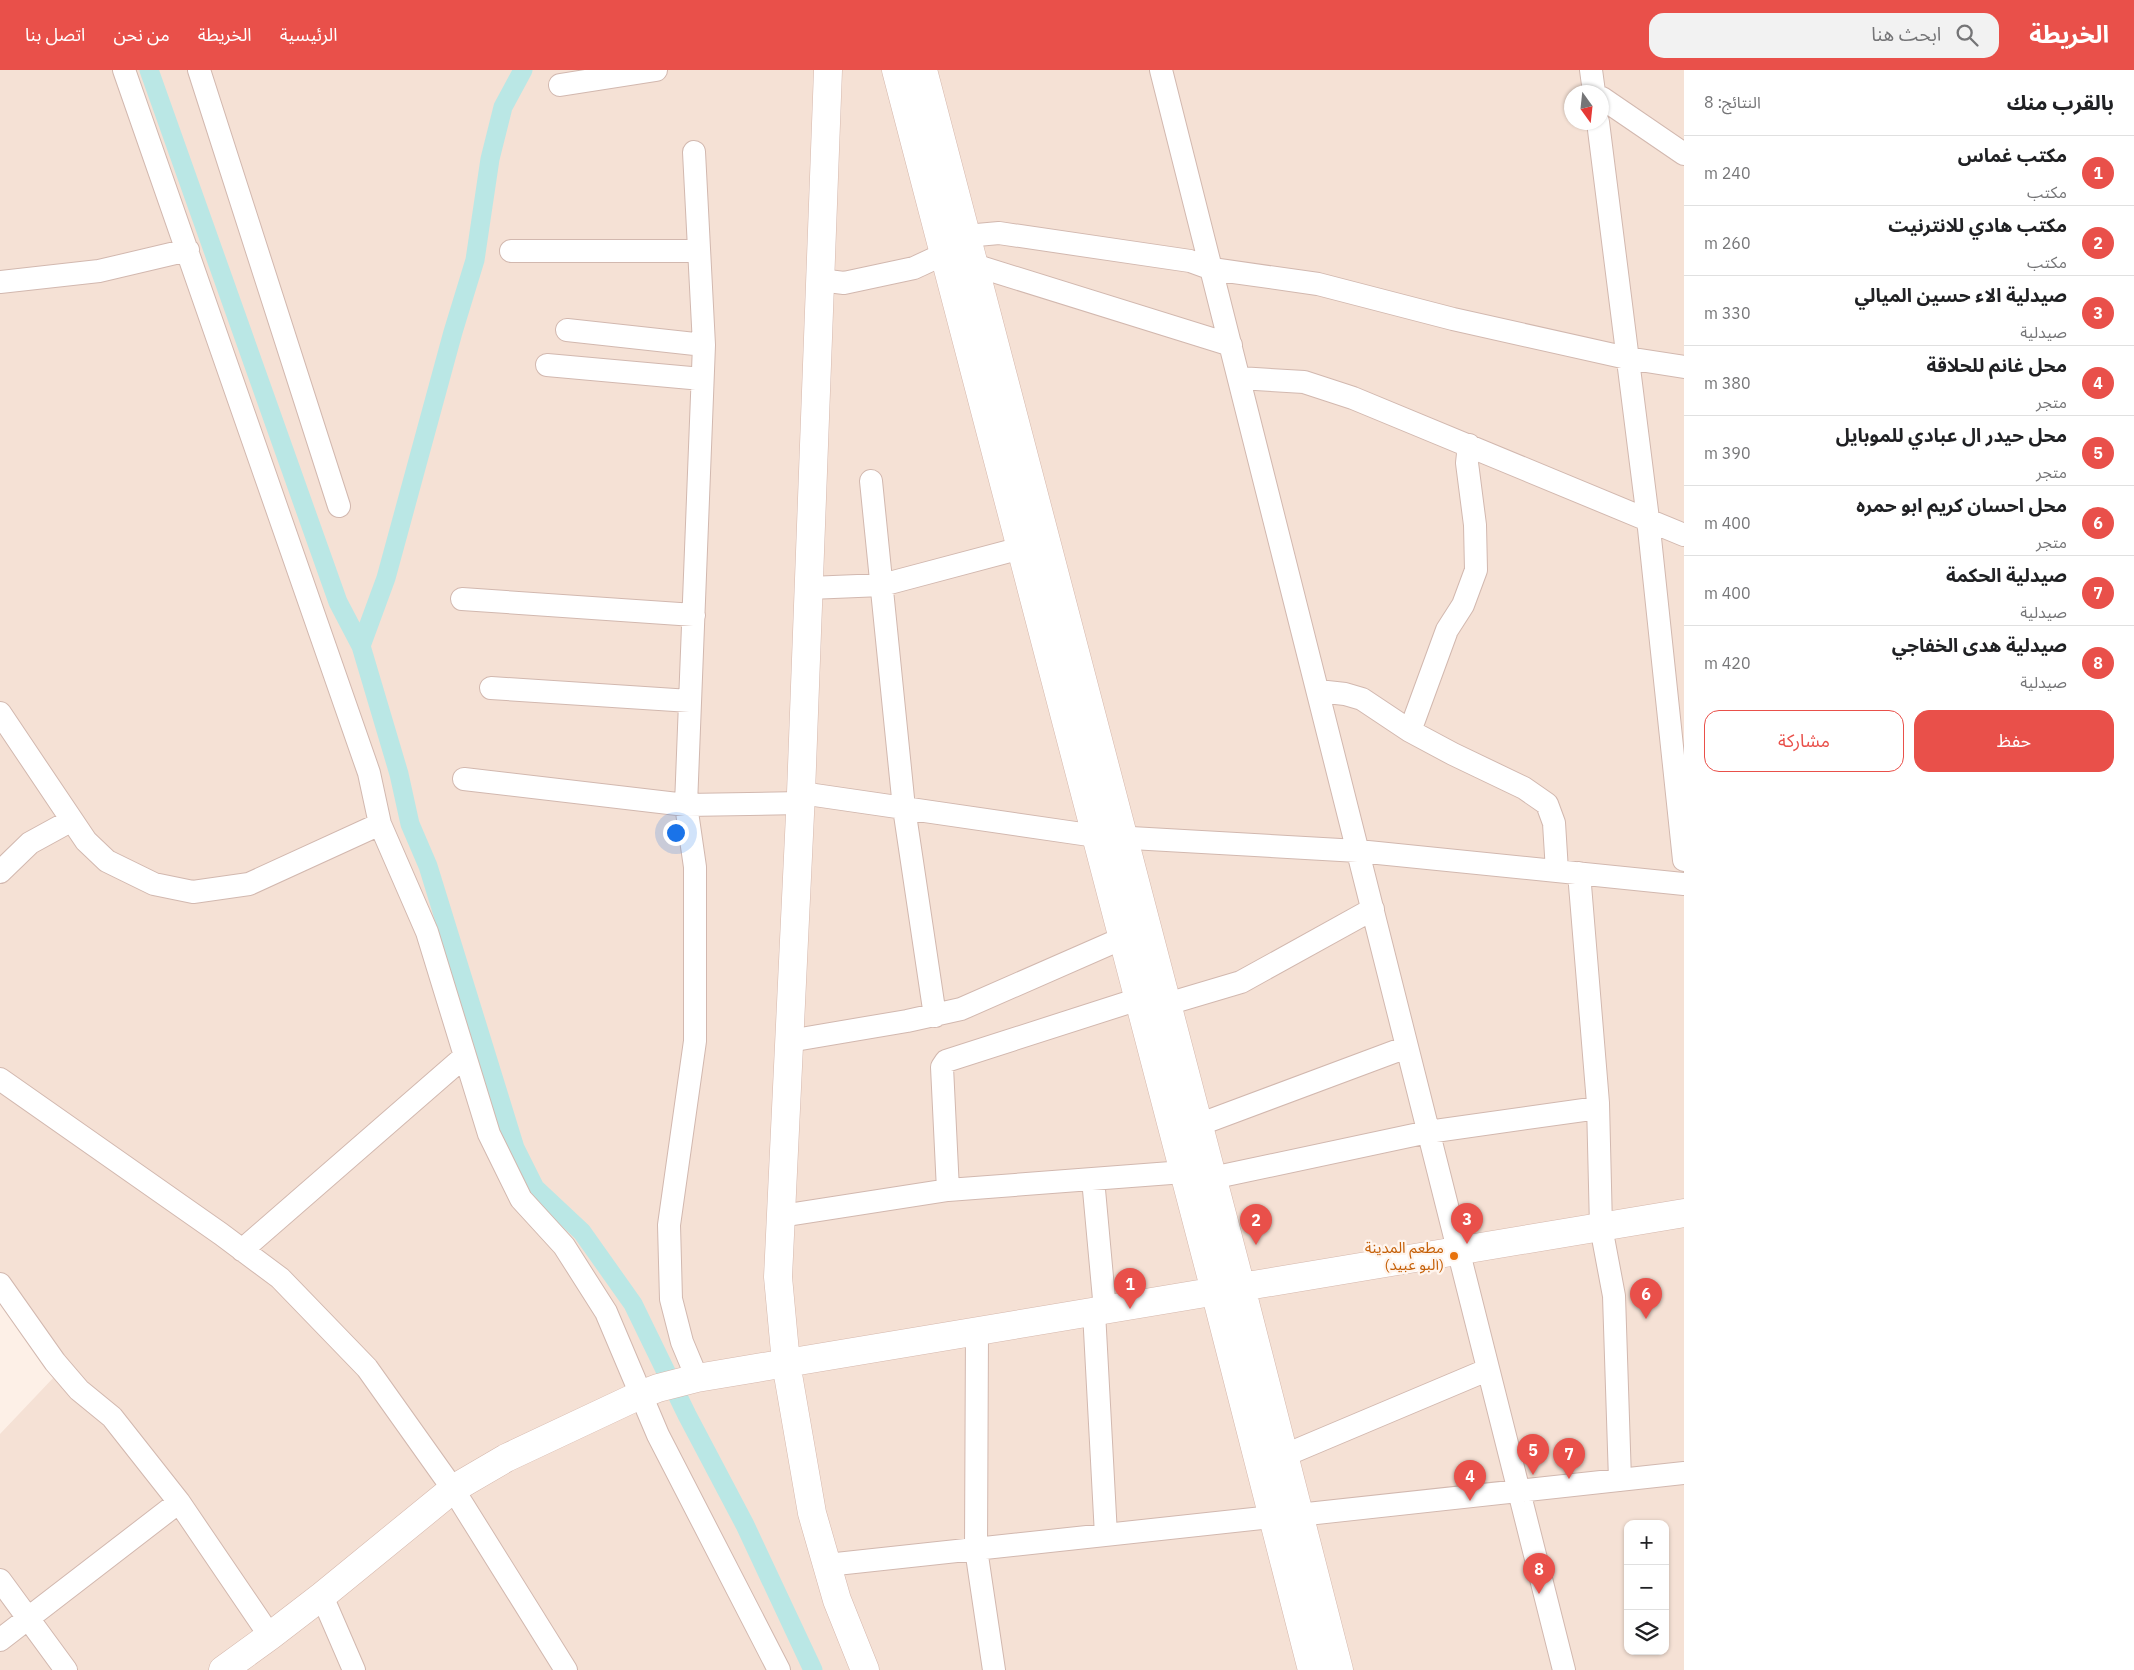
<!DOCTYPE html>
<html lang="ar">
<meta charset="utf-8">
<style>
body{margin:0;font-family:"IBM Plex Sans","Noto Sans Arabic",sans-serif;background:#f2f2f2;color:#202124;direction:rtl}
.controls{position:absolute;right:15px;bottom:15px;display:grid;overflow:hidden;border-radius:10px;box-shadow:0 1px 4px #0004}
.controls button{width:45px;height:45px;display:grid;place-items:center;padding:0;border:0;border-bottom:1px solid #e0e0e0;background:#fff;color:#202124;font:25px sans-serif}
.compass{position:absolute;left:1564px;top:15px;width:45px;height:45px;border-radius:50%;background:#fff;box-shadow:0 1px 4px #0004;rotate:165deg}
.you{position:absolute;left:675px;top:762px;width:18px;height:18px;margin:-12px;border:4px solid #fff;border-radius:50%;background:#1a73e8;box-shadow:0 0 0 8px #1a73e833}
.badge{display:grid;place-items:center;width:32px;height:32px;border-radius:50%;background:#e9504a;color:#fff;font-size:16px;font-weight:700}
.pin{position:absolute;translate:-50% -41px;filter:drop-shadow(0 1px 2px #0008)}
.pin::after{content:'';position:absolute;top:26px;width:18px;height:15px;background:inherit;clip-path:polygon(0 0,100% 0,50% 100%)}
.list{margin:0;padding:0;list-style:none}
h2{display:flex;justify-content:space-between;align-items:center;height:65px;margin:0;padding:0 20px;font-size:21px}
h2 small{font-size:16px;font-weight:400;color:#757577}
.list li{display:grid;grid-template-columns:32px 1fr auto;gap:15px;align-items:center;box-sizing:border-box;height:70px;padding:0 20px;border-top:1px solid #e0e0e0}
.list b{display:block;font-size:19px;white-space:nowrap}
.list p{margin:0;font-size:16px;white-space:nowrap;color:#757577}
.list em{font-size:16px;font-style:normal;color:#757577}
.actions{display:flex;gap:10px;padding:15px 20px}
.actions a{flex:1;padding:11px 0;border:1px solid #e9504a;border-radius:15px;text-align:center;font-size:18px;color:#e9504a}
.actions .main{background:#e9504a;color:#fff}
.icon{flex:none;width:28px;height:28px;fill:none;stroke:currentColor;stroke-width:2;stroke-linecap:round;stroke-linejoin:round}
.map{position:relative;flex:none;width:1684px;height:1600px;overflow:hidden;direction:ltr}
header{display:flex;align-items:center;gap:30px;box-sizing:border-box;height:70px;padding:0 25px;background:#e9504a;color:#fff}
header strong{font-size:24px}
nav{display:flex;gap:28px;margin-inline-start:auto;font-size:18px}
.search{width:350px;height:45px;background:#f2f2f2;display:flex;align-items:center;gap:12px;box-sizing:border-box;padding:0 18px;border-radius:15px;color:#757577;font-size:19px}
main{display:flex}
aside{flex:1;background:#fff}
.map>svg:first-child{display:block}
</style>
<header>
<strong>الخريطة</strong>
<div class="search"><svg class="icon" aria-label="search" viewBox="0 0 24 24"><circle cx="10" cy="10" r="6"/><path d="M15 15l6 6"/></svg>ابحث هنا</div>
<nav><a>الرئيسية</a><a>الخريطة</a><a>من نحن</a><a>اتصل بنا</a></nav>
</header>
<main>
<aside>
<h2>بالقرب منك<small>النتائج: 8</small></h2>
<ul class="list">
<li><span class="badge">1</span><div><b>مكتب غماس</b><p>مكتب</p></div><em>240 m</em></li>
<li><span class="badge">2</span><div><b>مكتب هادي للانترنيت</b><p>مكتب</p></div><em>260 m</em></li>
<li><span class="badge">3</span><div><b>صيدلية الاء حسين الميالي</b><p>صيدلية</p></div><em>330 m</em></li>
<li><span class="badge">4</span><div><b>محل غانم للحلاقة</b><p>متجر</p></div><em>380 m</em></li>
<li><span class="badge">5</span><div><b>محل حيدر ال عبادي للموبايل</b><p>متجر</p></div><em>390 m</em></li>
<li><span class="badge">6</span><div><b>محل احسان كريم ابو حمره</b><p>متجر</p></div><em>400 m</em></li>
<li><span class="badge">7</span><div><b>صيدلية الحكمة</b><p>صيدلية</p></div><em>400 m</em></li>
<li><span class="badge">8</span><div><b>صيدلية هدى الخفاجي</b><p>صيدلية</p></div><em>420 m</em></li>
</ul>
<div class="actions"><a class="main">حفظ</a><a>مشاركة</a></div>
</aside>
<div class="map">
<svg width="1684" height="1600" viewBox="0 0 1684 1600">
<rect width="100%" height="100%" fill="#fdf0e7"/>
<path fill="#f5e1d5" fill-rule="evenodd" d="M 0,0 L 1684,0 L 1684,1600 L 0,1600 L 0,1364 L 55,1306 L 0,1221 ZM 1572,22 L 1602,22 L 1602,52 L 1572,52 ZM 1628,1454 L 1665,1454 L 1665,1581 L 1628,1581 Z"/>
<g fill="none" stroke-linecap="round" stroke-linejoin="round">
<path stroke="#bae7e5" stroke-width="19" d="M 149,0 L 338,532 L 361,576 L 399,704 L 410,754 L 428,796 L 515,1078 L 535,1118 L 582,1162 L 633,1234 L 687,1345 L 745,1455 L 813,1600
M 361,576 L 386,508 L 453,262 L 475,190 L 490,89 L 503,37 L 523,0"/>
<g stroke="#d2b8af" stroke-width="24">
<path id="street" d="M 124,0 L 369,703 L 380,754 L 427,862 L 489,1064 L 521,1129 L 564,1176 L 606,1242 L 658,1365 L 779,1600
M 199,0 L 339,436
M 1161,0 L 1564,1600
M 1591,0 L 1594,22
M 560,15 L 656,0
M 1602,28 L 1684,84
M 1598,52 L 1648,449 L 1684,790
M 694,82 L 704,275 L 686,735 L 695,797 L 695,971 L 669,1155 L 671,1229 L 682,1272 L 697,1308
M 511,181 L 699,181
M 974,195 L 1231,275
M 820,210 L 844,213 L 914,198 L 944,184 L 966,166 L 999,163 L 1190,191 L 1212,199 L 1318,214 L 1453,249 L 1627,288 L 1684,297
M 0,212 L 99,201 L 188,180
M 567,260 L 704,275
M 547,295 L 702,309
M 1239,308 L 1304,312 L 1353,328 L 1684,465
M 871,411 L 904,738 L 935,946
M 809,518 L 882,515 L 1021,478
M 462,529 L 694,545
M 491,618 L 690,631
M 1318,621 L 1345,624 L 1362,629 L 1410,661 L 1453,684 L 1524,718 L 1547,734 L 1554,753 L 1557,801
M 0,643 L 86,771 L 107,791 L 154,814 L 193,822 L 249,814 L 380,754
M 1410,661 L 1447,560 L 1463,535 L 1476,500 L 1475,455 L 1467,393 L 1469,375
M 464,709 L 686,735 L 801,733
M 801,723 L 1096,766 L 1358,781 L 1684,814
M 0,802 L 30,773 L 72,750
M 1579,803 L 1598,1033 L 1601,1157 L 1614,1226 L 1620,1410
M 1167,934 L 1241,912 L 1373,839
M 789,971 L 907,951 L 961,939 L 1123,868
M 0,1009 L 221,1164 L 280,1208 L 367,1298 L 453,1419 L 566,1600
M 1198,1055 L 1407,977
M 1212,1108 L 1428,1062 L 1598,1038
M 1093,1109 L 1105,1240
M 948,1120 L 942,997 L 946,991 L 1139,929
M 781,1146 L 948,1120 L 1184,1102
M 242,1180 L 465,986
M 0,1214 L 55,1292 L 79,1320 L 112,1347 L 179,1432 L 270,1566
M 1094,1242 L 1106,1465
M 977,1261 L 976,1479 L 994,1600
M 1283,1386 L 1487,1300
M 1298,1445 L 1684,1403
M 827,1495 L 1272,1447
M 0,1510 L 66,1600
M 322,1526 L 354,1600
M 0,1570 L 179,1432"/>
</g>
<g stroke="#d5b7ac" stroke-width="29">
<path id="secondary" d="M 828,0 L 801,723 L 778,1207 L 786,1293 L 812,1443 L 837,1530 L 865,1600
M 896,0 L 1215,1221 L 1312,1600
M 923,0 L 1241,1217 L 1339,1600
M 223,1600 L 270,1566 L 322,1526 L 453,1419 L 506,1388 L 640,1325 L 658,1318 L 697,1308 L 1684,1143"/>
</g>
<use href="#street" stroke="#fff" stroke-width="22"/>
<use href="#secondary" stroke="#fff" stroke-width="28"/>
</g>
<circle fill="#e8710a" stroke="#fff5ee" stroke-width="2" cx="1454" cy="1186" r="5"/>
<g text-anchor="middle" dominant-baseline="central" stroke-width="4.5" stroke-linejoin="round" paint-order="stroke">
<g font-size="15" fill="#c56008" stroke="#fff5ee" text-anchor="end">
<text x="1444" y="1177">مطعم المدينة<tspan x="1444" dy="17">(البو عبيد)</tspan></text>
</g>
</g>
</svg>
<div class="controls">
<button>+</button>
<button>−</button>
<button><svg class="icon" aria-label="layers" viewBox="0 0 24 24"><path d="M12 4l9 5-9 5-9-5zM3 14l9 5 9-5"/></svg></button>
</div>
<svg class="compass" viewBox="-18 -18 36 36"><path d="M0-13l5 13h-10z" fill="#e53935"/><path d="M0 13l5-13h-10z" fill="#757577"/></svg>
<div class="you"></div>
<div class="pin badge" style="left:1130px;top:1239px">1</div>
<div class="pin badge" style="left:1256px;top:1175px">2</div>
<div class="pin badge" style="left:1467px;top:1174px">3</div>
<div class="pin badge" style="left:1470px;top:1431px">4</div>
<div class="pin badge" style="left:1533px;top:1405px">5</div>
<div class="pin badge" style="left:1646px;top:1249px">6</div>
<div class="pin badge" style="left:1569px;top:1409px">7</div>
<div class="pin badge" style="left:1539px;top:1524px">8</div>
</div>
</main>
